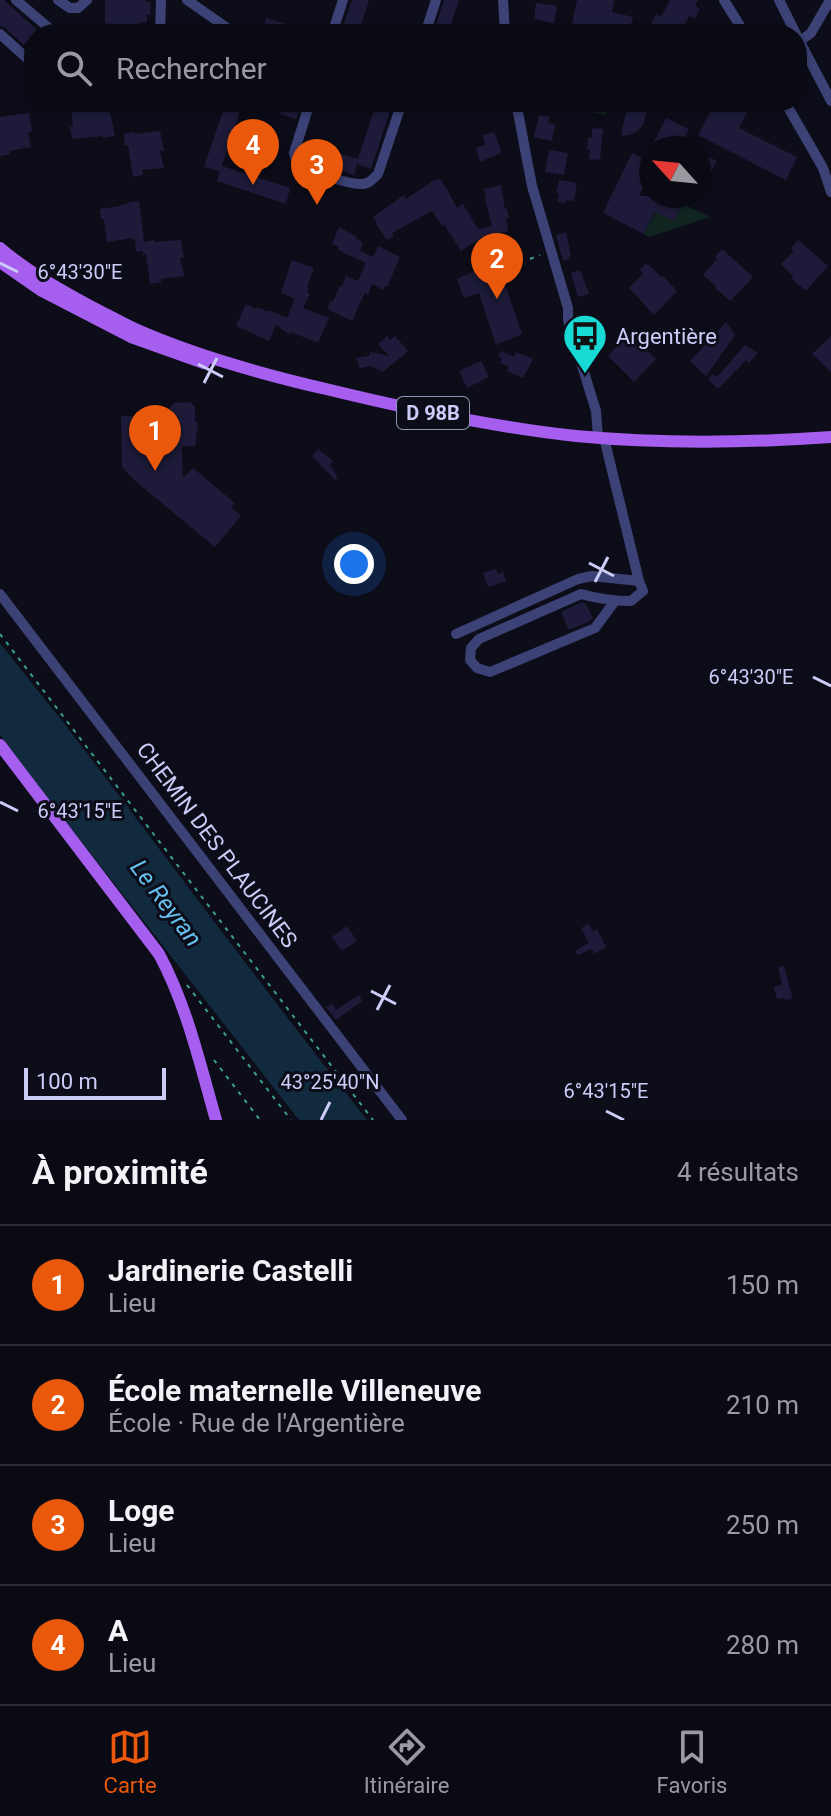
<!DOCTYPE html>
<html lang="fr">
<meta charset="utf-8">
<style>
body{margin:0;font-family:Roboto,sans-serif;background:#181822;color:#f1f3f6}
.compass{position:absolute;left:639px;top:136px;width:72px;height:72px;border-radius:50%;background:#0a0a14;box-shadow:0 2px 6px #0004;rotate:297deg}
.scale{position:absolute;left:24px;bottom:20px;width:142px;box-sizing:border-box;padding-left:8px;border:4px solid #ccccf9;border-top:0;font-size:22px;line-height:28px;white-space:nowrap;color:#ccccf9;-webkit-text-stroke:6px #0d0d1a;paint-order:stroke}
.you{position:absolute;left:354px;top:564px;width:28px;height:28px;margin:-20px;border:6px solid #fff;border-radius:50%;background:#1a73e8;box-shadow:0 0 0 12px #1a73e833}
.badge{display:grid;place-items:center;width:52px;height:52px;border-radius:50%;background:#ea580c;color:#fff;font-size:26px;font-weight:700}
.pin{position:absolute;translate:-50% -66px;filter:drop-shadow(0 2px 4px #0008)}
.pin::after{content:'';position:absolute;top:42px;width:28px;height:24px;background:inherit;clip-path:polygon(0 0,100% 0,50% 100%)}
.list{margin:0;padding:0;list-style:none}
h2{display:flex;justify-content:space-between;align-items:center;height:104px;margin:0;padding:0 32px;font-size:34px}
h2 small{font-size:26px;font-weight:400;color:#999aa0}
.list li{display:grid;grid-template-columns:52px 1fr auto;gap:24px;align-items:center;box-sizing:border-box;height:120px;padding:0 32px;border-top:2px solid #2a2b34}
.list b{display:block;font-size:30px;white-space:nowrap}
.list p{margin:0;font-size:26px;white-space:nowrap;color:#999aa0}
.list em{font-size:26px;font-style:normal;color:#999aa0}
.icon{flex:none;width:44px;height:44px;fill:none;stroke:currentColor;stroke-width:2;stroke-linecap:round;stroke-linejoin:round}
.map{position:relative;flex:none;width:831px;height:1120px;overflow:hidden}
.search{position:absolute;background:#0a0a14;box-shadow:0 2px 6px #0004;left:24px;right:24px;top:24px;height:88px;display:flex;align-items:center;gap:20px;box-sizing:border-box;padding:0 28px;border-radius:32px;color:#999aa0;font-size:30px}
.sheet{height:584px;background:#0a0a14}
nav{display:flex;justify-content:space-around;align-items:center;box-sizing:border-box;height:112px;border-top:2px solid #2a2b34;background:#0a0a14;font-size:22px;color:#999aa0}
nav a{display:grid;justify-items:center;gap:4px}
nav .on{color:#ea580c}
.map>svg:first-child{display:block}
</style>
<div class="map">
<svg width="831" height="1120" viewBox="0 0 831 1120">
<rect width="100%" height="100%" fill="#0d0d1a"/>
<path fill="#102420" d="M 544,102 L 609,102 L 606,115 Z
M 683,204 L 710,217 L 649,237 L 644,234 L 656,212 L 674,221 Z"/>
<path fill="#122a3e" d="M 0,643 C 27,678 56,712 83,748 C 177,872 270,997 367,1120 L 299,1120 L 38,786 L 0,735 Z"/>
<path fill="#1d1b39" d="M 0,0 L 4,0 L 37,30 L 24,45 L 5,28 L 0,26 Z
M 105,0 L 146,0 L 146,2 L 151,2 L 150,15 L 147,15 L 147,22 L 139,22 L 139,27 L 119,26 L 119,29 L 108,28 L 108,23 L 105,23 Z
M 352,0 L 369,0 L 358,34 L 340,34 Z
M 444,0 L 459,0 L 448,34 L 433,34 Z
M 577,0 L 614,0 L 612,12 L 633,17 L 629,34 L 570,34 Z
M 670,0 L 698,0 L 695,6 L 700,9 L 695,18 L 689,16 L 680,34 L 661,34 L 649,28 L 656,14 L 661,17 Z
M 536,3 L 557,6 L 554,23 L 534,19 Z
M 266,18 L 313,32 L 312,34 L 262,33 Z
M 87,102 L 108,102 L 115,136 L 103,138 L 102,136 L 72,139 L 70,127 L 73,126 L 71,105 Z
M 226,102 L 243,102 L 222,166 L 290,188 L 286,204 L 217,181 L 220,171 L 204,167 Z
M 284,102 L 302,102 L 296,119 L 280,114 Z
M 377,102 L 393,102 L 371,169 L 357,164 L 354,175 L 305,159 L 309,144 L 358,159 Z
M 628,102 L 650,102 L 643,125 L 636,132 L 629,135 L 621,136 Z
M 688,102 L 752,102 L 739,128 L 797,157 L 786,180 L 698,135 L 710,113 Z
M 29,113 L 32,131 L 28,132 L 31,147 L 9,151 L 10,154 L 0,156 L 0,117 Z
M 539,115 L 550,117 L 548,123 L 555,124 L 552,141 L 534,137 Z
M 666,118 L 689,129 L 679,148 L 651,148 Z
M 592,128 L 603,129 L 600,160 L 589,159 L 590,149 L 587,149 L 588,138 L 592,138 Z
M 160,131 L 164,151 L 160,151 L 164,168 L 142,170 L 143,175 L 133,177 L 128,145 L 125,145 L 124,134 L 135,132 L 135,134 Z
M 494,132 L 501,150 L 500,153 L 480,162 L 476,148 L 485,145 L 483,135 Z
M 651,148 L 651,171 L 639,196 L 687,196 L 674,221 L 655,212 L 644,234 L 603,213 L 632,153 L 645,160 Z
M 549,150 L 568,153 L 564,175 L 545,172 Z
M 699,152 L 717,161 L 699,196 Z
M 436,179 L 437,181 L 440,179 L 445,186 L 457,208 L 463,204 L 478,229 L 492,226 L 485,199 L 486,198 L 484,189 L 501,185 L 505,209 L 507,209 L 509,218 L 506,219 L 508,231 L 481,238 L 461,251 L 444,224 L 442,226 L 432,211 L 392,233 L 394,236 L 387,240 L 376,224 L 377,223 L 373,217 L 404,195 L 406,199 Z
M 559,180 L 577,183 L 574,201 L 567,200 L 566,203 L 557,202 L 559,193 L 556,193 Z
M 139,201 L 144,242 L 154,240 L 154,242 L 181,240 L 184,257 L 180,258 L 184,276 L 161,279 L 161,282 L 150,284 L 146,254 L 143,255 L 143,251 L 136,252 L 135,239 L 132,240 L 132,238 L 107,242 L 104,219 L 101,219 L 100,209 L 121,206 L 121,205 L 128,204 L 129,202 Z
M 339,227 L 357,237 L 356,239 L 363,243 L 360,251 L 373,257 L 378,246 L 400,257 L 387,287 L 385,286 L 383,290 L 372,284 L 368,295 L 365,293 L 361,301 L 352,321 L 327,309 L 331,301 L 333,301 L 340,286 L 342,287 L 346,276 L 358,281 L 366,263 L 338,250 L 339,247 L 332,244 Z
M 566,232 L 571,256 L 569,256 L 570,259 L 563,261 L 556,235 Z
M 798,240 L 828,266 L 806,291 L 792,279 L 793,277 L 781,264 L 794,251 L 791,248 Z
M 722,249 L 753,277 L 730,301 L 715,288 L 716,286 L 703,275 L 717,259 L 715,257 Z
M 514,253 L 521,272 L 503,279 L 522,334 L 496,345 L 479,293 L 464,298 L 457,279 Z
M 292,260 L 314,268 L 307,287 L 309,288 L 307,292 L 310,294 L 303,308 L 329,318 L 318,343 L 291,332 L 290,335 L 276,325 L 269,341 L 236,326 L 246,304 L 255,309 L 257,307 L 268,312 L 269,310 L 287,318 L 295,299 L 281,293 Z
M 646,263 L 662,277 L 663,276 L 677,291 L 654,315 L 629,288 L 643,273 L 640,270 Z
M 580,270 L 589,294 L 578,297 L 571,273 Z
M 726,322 L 735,335 L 706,376 L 690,361 Z
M 626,332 L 656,359 L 634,382 L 608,356 L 622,341 L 620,339 Z
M 387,336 L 390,340 L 395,336 L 408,351 L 383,372 L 371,366 L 360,368 L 356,358 L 369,356 L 370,352 L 389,356 L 378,344 Z
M 831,336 L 831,372 L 812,354 Z
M 745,345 L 758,353 L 749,363 L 746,360 L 718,389 L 708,379 L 713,374 L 717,377 Z
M 501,351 L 514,357 L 516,352 L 533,359 L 523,378 L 507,371 L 509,367 L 500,363 L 502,359 L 498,357 Z
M 481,361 L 489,377 L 467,388 L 459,371 Z
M 190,402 L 195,407 L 195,422 L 198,422 L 195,446 L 182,446 L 183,478 L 193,468 L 235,503 L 231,507 L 241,516 L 215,547 L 134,480 L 122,467 L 121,416 L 162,416 L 174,403 Z
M 318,449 L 333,461 L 330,465 L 338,478 L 335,480 L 312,456 Z
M 496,569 L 498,574 L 503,572 L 506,581 L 488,587 L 483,573 Z
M 582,602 L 586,604 L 593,618 L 590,621 L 569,630 L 561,612 Z
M 589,924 L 593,931 L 597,929 L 606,947 L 594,954 L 592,949 L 578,955 L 575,951 L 589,943 L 581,928 Z
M 347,926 L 357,941 L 342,951 L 332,937 Z
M 784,966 L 792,996 L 791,999 L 785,1000 L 785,998 L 777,999 L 774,987 L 782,985 L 778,967 Z
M 359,995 L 362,1001 L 336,1020 L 326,1007 L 332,1003 L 336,1010 Z"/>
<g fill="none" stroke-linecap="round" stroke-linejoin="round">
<path stroke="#39a08d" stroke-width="2" stroke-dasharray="4 6" stroke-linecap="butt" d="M 530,259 L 540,255
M 0,634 L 373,1120
M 187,985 L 291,1120
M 214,1060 L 260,1120"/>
<path stroke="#3c4275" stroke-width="10" d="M 16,0 L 56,34
M 58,0 L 70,8 L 78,8 L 87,0
M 187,0 L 233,32
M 503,0 L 505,34
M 724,0 L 745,34
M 779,0 L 796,34
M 0,34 L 31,62
M 160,34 L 161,0
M 332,34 L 343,0
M 425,34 L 436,0
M 797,36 L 831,101
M 800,41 L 811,33 L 829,2
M 310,102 L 294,153 L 297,164 C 310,171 346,184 361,184 C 369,184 373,179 378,174 L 402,102
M 516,102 L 532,186 L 568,308 L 568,320 L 596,411 L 598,437
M 785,102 L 823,168 L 831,192
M 0,594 L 402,1120
M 615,601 L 595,628 L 490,672 L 477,668 L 470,660 L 471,648 L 479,639 L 581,594 C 599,599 613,601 631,601 L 643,591 L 639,581
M 456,634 L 578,579 L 592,576 L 639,581 L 604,438"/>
<path stroke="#a55eee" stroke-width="12" d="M 0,248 C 28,272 59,289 92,307 C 106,314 120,322 135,329 C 196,356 261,374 326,389 C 408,409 492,427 576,436 C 661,444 746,443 831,437
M 0,262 L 42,291 L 131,337 L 204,363
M 0,745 L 159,954 C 187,1006 200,1064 216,1120"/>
</g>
<path fill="none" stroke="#ccccf9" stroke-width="3" d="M 0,263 L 18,272M 198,364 L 223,377M 204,383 L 217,358M 589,563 L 614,576M 595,582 L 608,557M 813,677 L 831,686M 0,802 L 18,811M 371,991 L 396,1004M 377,1010 L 390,985M 606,1111 L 624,1120M 321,1120 L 330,1102"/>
<defs>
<g id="bus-pin" transform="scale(2.3)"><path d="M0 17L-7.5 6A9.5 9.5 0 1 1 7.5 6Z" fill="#17dad4" stroke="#0d0d1a"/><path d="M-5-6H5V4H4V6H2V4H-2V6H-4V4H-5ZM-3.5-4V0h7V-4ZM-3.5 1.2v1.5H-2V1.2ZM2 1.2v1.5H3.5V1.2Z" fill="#111"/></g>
</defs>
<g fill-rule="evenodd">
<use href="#bus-pin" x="585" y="336"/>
</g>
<g text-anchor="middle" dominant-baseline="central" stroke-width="6" stroke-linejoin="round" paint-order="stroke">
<rect fill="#0d0d1a" stroke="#9393b6" stroke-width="2" x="397" y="397" width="72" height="32" rx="6"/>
<g font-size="20" font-weight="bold" fill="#ccccf9">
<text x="433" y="413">D 98B</text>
</g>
<g font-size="22" fill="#ccccf9" stroke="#0d0d1a" text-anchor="start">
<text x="616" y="336">Argentière</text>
</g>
<g font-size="22" fill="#ccccf9" stroke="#0d0d1a">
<text transform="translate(217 845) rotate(53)">CHEMIN DES PLAUCINES</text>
</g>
<g font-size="24" font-style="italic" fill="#65c1ee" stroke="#0d0d1a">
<text transform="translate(166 903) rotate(53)">Le Reyran</text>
</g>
</g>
<g font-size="20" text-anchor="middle" fill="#ccccf9" stroke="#0d0d1a" stroke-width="6" stroke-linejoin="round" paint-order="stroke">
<text x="80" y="279">6°43'30"E</text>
<text x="751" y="684">6°43'30"E</text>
<text x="80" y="818">6°43'15"E</text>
<text x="330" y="1089">43°25'40"N</text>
<text x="606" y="1098">6°43'15"E</text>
</g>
</svg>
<svg class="compass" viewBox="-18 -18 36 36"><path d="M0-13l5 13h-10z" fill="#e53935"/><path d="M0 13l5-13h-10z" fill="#999aa0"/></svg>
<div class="scale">100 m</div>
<div class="you"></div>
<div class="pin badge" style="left:155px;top:471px">1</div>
<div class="pin badge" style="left:497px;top:299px">2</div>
<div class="pin badge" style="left:317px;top:205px">3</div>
<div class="pin badge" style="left:253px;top:185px">4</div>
<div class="search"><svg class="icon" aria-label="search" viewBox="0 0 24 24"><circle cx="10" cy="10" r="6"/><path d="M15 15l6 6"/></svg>Rechercher</div>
</div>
<section class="sheet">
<h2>À proximité<small>4 résultats</small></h2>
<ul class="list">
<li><span class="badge">1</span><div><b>Jardinerie Castelli</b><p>Lieu</p></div><em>150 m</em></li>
<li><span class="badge">2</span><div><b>École maternelle Villeneuve</b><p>École · Rue de l'Argentière</p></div><em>210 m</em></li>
<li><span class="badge">3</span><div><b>Loge</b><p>Lieu</p></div><em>250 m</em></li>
<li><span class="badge">4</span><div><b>A</b><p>Lieu</p></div><em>280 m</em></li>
</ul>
</section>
<nav>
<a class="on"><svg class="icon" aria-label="map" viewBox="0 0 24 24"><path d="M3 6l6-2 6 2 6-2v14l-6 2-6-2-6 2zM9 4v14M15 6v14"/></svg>Carte</a>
<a><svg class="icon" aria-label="directions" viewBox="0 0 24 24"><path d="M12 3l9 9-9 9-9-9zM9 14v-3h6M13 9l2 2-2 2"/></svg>Itinéraire</a>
<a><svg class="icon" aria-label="saved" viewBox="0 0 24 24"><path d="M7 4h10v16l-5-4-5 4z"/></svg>Favoris</a>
</nav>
